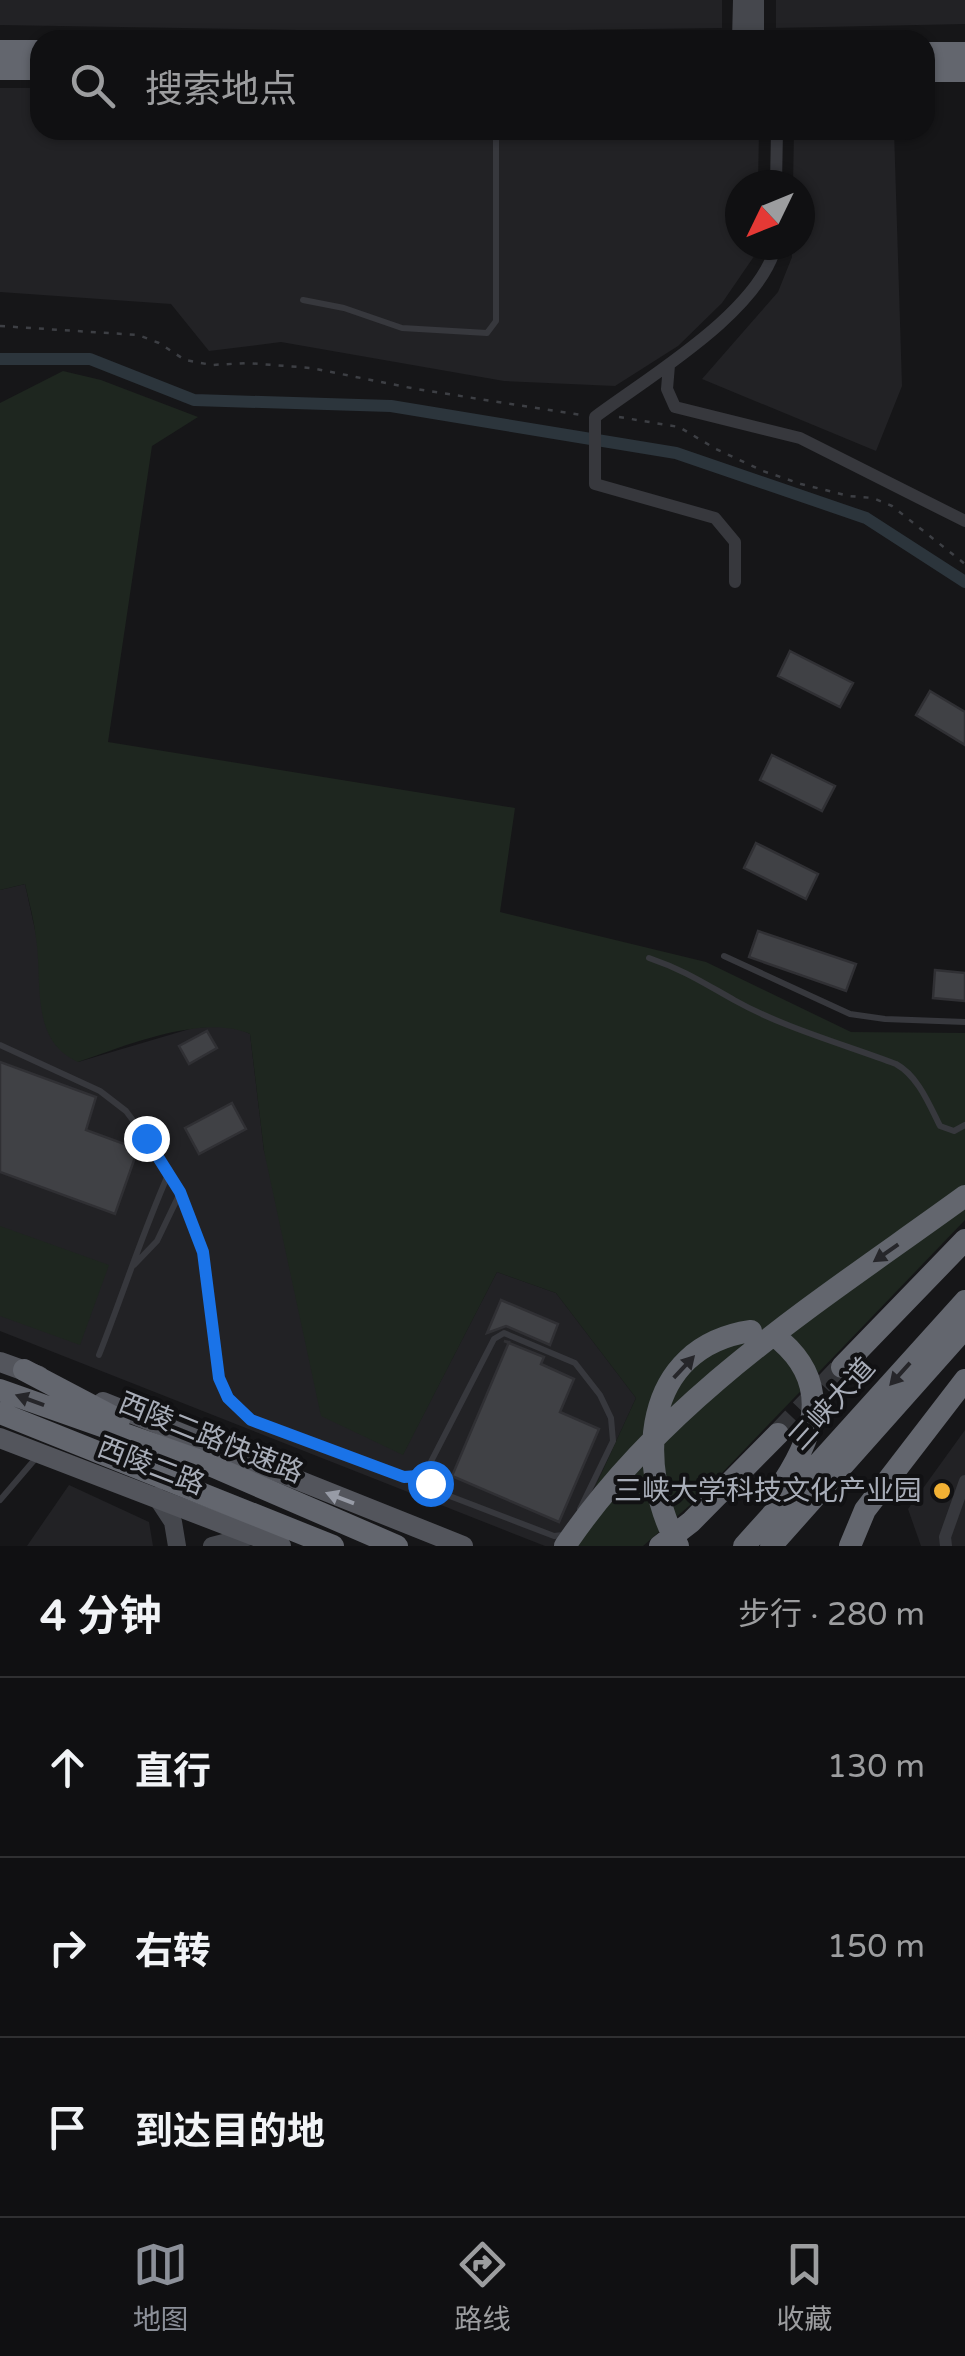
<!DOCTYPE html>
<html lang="zh">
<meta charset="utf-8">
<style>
body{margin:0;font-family:"Varela Round","Noto Sans SC",sans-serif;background:#1e1e20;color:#f1f3f6}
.compass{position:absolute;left:725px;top:170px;width:90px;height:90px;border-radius:50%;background:#101012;box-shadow:0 2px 8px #0004;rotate:227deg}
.stop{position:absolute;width:30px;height:30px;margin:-22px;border:8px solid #1a73e8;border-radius:50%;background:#fff}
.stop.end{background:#1a73e8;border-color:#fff;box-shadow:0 2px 10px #0008}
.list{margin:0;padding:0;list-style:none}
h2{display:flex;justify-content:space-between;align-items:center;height:130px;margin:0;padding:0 40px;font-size:42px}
h2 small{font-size:32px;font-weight:400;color:#9c9d9f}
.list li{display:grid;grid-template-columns:65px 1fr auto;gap:30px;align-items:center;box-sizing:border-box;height:180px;padding:0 40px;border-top:2px solid #303032}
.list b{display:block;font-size:38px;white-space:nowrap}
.list em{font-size:32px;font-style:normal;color:#9c9d9f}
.icon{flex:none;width:55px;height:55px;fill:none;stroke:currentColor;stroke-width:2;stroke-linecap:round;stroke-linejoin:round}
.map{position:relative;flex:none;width:965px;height:1546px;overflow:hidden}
.search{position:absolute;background:#101012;box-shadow:0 2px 8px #0004;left:30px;right:30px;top:30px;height:110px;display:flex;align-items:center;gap:25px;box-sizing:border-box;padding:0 35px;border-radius:30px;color:#9c9d9f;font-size:38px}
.sheet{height:670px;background:#101012}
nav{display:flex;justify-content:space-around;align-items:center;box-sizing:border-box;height:140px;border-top:2px solid #303032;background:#101012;font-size:28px;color:#9c9d9f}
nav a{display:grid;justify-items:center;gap:5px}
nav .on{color:#8c9099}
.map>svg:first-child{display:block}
</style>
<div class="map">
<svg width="965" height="1546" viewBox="0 0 965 1546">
<rect width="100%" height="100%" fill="#161618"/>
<path fill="#222225" d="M 0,0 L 722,0 L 722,28 L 417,32 L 0,25 Z
M 776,0 L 965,0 L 965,24 L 776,28 Z
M 0,88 L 40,88 L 40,130 L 759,130 L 758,185 L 740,185 L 740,245 L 757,245 L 757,252 L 722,303 L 678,346 L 615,386 L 504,381 L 281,342 L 209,351 L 171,304 L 0,292 Z
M 794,130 L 894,130 L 902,386 L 876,451 L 702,379 L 778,292 L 792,257 L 792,245 L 800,245 L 800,185 L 793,185 Z
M 25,884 L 37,939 L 78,1062 L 193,1028 L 231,1025 L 250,1034 L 264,1151 L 403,1454 L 497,1272 L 556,1293 L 636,1398 L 568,1546 L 545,1546 L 0,1331 L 0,890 Z
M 965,1430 L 965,1546 L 921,1546 L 908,1509 Z
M 69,1485 L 149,1522 L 153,1546 L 27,1546 Z"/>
<path fill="#1e261f" d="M 63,371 L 101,380 L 198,417 L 152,446 L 108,742 L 515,808 L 500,912 L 706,962 L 851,1032 L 965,1033 L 965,1220 L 697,1499 L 643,1546 L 568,1546 L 636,1398 L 556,1293 L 497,1272 L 403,1455 L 321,1416 L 264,1151 L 250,1034 C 203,1013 125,1046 78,1062 C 29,1040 43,982 36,938 C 34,920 29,902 25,884 L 0,890 L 0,403 Z
M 0,1226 L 109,1265 L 80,1345 L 0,1316 Z"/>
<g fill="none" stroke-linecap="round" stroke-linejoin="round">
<path stroke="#2c353c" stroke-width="12" d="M 0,359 L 90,359 L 194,400 L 391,406 L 676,453 L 866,518 L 965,582"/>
</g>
<path fill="#404145" stroke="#303034" stroke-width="2.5" d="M 790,651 L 853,683 L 840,707 L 778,676 Z
M 930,691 L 965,712 L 965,745 L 916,715 Z
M 772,755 L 835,786 L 822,811 L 760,780 Z
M 756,843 L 818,874 L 806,899 L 744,868 Z
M 758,931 L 856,964 L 846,991 L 749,957 Z
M 935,970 L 965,973 L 965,1001 L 933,998 Z
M 207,1031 L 217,1048 L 189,1064 L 179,1046 Z
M 0,1062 L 96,1097 L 86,1130 L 138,1149 L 115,1214 L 0,1172 Z
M 232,1103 L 246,1129 L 199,1154 L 185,1128 Z
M 501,1300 L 558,1324 L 550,1345 L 506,1326 L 487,1333 Z
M 504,1341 L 544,1357 L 541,1364 L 574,1379 L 560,1412 L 599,1429 L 559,1522 L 452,1476 L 509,1342 Z"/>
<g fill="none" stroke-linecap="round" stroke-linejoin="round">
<path stroke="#333438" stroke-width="22" stroke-dasharray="22 11" stroke-linecap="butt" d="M 778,1434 L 842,1367"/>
<path stroke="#3d3f44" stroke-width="2.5" stroke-dasharray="5 8" stroke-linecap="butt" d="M 0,326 L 138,335 L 159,343 L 185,360 L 212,365 L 247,363 L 311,368 L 416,389 L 581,415
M 619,417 L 679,427 L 716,449 L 763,471 L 801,484 L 849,496 L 873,498 L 892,506 L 965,564"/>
<path stroke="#37383d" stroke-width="6" d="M 303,300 L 344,308 L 402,328 L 487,333 L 496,321 L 496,130
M 724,956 L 850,1014 L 885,1019 L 965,1022
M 649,958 C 684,970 702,982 734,1000 C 782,1027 843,1044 896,1064 C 918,1076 929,1104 940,1126 L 954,1131 L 965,1125
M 0,1045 L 100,1091 L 126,1111 L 146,1138 L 180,1193 L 203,1252 L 219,1378 L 227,1398 L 251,1420 L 554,1536 L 563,1535
M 134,1265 L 157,1241 L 180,1193
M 99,1355 C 123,1294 142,1234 168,1175
M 420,1483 L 494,1339 L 504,1333 L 575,1363 L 600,1395 L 611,1418 L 613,1441 L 580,1509
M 0,1500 L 36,1458"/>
<path stroke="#37383d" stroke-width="12" d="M 776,185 L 777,130
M 669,365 L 667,389 L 675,407 L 800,438 L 965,521
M 735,582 L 735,542 L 715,518 L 595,484 L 595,417 C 648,377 760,312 776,245
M 946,1546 L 945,1537 L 965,1481"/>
<path stroke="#45474d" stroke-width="18" d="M 741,40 L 742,0
M 755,40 L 755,0
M 156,1496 L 173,1522 L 177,1546
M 212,1546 L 251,1536"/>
<path stroke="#53555c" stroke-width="20" d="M 0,1362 L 39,1376
M 103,1402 L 463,1546
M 0,1438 L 281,1546"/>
<path stroke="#63666e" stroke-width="22" d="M 0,51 L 40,51
M 925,53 L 965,53
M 0,69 L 40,69
M 925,71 L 965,71
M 842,1367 L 965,1240
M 24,1370 L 119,1420
M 0,1390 L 198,1460 L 397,1546
M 0,1413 L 333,1546
M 776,1493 C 811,1443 835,1388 781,1341
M 565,1546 C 666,1396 822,1300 965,1196
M 660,1546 L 691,1522 L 778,1434
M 678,1546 C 635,1466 641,1347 751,1331
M 744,1546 L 965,1301
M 771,1546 L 965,1328
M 850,1546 L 865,1510 L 965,1380"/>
</g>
<defs><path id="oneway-solid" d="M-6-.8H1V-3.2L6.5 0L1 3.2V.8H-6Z" transform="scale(2.5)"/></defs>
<g fill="#26262a">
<use href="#oneway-solid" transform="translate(886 1253) rotate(145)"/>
<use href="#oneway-solid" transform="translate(684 1367) rotate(-47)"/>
<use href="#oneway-solid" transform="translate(900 1374) rotate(132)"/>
<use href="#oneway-solid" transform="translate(30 1400) rotate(-160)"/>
</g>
<use fill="#979ba6" href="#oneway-solid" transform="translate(340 1498) rotate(-159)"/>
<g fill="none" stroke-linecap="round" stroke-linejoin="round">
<path stroke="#1a73e8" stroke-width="12" d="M 146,1138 L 180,1192 L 203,1252 L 219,1378 L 228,1398 L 251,1420 L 404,1477 L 418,1476 L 427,1470 L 430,1483"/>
</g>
<circle fill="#f2b134" stroke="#111113" stroke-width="4" cx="942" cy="1491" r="10"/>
<g text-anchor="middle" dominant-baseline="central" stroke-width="8" stroke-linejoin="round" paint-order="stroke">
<g font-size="28" fill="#a8adb8" stroke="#111113">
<text transform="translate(832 1404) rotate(-48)">三峡大道</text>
<text transform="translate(211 1438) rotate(22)">西陵二路快速路</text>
<text transform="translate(151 1466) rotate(21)">西陵二路</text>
</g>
<g font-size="28" fill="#a8adb8" stroke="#111113" text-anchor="end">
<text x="922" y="1491">三峡大学科技文化产业园</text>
</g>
</g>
</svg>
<svg class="compass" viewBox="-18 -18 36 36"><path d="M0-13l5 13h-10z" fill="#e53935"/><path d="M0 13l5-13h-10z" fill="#9c9d9f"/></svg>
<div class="stop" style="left:430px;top:1483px"></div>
<div class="stop end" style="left:146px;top:1138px"></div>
<div class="search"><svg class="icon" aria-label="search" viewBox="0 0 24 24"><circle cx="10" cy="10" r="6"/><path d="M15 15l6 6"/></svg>搜索地点</div>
</div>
<section class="sheet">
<h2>4 分钟<small>步行 · 280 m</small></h2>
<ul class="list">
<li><svg class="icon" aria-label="ahead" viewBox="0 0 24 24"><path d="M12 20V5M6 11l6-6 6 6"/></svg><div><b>直行</b></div><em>130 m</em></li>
<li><svg class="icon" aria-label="right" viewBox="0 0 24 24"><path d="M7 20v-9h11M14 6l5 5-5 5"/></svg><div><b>右转</b></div><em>150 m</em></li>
<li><svg class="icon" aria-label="arrive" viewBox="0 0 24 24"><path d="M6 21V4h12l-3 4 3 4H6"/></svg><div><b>到达目的地</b></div></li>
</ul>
</section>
<nav>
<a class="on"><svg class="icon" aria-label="map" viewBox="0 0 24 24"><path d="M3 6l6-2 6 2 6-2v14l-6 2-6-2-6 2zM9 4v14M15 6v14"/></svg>地图</a>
<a><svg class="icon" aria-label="directions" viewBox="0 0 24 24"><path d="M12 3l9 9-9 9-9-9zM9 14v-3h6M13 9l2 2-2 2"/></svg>路线</a>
<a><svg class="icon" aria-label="saved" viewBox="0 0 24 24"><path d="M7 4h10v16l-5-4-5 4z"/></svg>收藏</a>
</nav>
